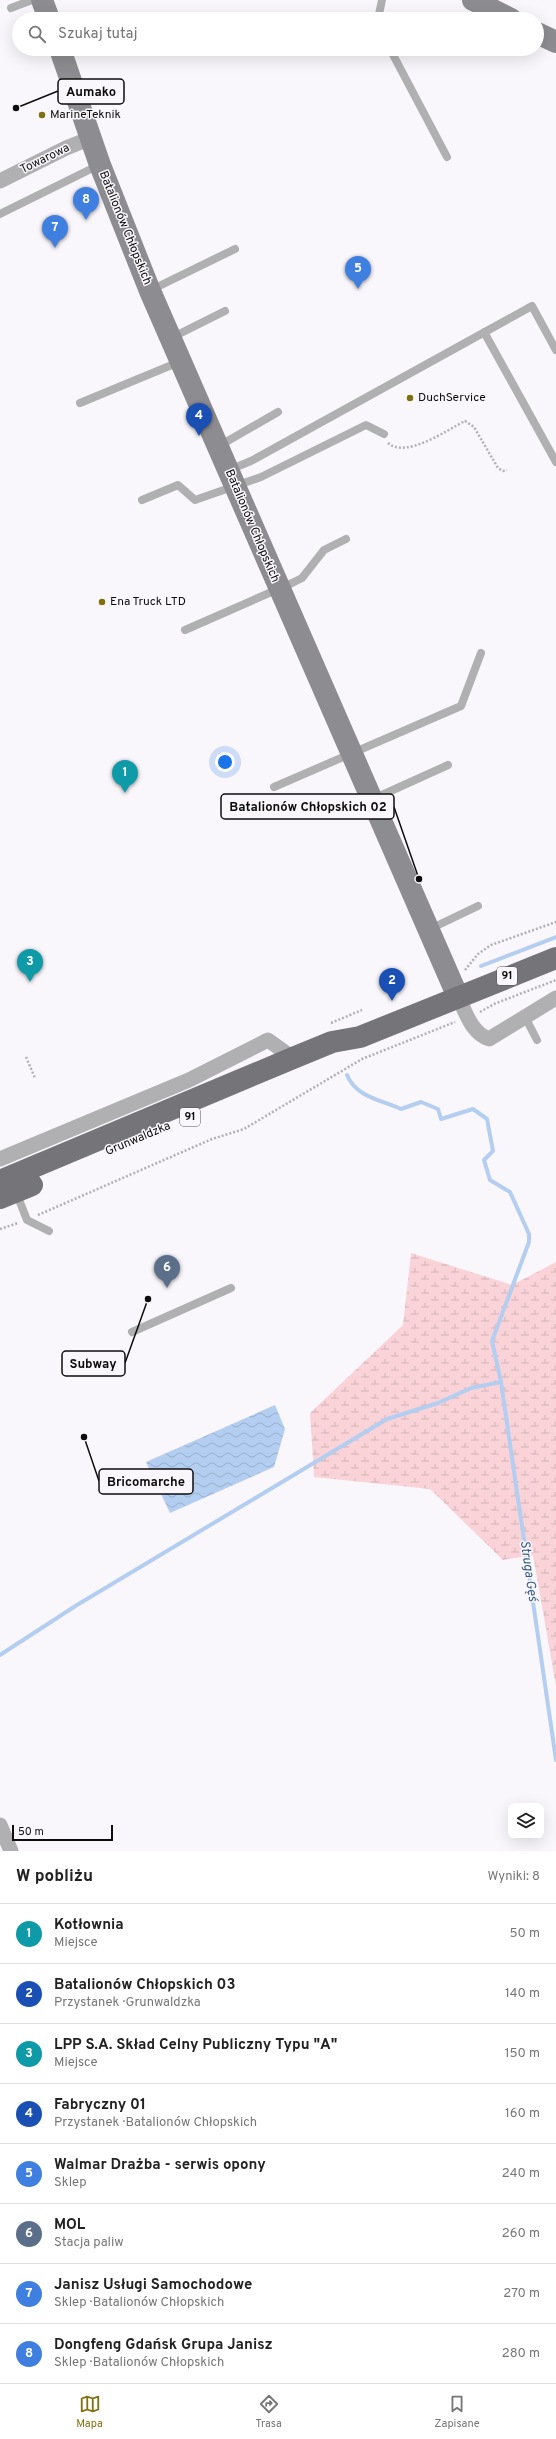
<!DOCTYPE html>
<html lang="pl">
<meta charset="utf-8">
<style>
body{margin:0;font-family:Overpass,sans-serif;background:#f6f6f6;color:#222}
.controls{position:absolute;right:12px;bottom:12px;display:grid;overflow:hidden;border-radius:8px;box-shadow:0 4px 16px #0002}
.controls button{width:36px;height:36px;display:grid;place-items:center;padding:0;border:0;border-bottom:1px solid #e0e0e0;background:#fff;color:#222;font:20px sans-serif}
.scale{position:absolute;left:12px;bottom:10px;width:101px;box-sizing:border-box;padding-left:4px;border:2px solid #0e0d0e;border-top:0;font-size:11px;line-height:14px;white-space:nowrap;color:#0e0d0e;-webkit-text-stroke:3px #faf7fc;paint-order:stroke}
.you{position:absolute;left:225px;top:762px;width:14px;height:14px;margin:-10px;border:3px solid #fff;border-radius:50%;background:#1a73e8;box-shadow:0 0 0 6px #1a73e833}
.badge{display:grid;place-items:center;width:26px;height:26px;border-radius:50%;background:#82700f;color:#fff;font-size:13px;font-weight:700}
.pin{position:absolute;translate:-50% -33px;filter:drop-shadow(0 1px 2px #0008)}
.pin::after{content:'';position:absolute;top:21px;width:14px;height:12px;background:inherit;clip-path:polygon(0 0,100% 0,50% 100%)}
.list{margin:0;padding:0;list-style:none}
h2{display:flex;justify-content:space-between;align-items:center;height:52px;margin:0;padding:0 16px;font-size:17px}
h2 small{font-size:13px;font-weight:400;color:#767676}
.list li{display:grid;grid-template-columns:26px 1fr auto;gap:12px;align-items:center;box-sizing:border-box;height:60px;padding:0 16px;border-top:1px solid #e0e0e0}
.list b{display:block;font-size:15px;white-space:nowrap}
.list p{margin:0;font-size:13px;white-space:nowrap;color:#767676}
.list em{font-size:13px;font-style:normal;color:#767676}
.icon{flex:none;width:22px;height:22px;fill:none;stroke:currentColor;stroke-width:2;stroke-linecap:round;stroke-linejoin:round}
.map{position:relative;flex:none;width:556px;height:1851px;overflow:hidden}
.search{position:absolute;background:#fff;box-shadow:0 4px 16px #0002;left:12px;right:12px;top:12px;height:44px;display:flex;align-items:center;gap:10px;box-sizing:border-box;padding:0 14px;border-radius:22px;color:#767676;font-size:15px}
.sheet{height:532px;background:#fff}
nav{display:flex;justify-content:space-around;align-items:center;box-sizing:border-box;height:56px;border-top:1px solid #e0e0e0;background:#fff;font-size:11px;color:#767676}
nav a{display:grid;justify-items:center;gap:2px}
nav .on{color:#82700f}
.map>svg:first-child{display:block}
</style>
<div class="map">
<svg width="556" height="1851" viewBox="0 0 556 1851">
<defs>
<pattern id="wetland-marsh" width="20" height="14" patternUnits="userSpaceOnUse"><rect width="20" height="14" fill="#f9d3d7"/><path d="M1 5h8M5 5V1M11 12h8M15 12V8" fill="none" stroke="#d4b4b7"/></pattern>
<pattern id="water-waves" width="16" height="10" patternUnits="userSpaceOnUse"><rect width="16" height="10" fill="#b3cef0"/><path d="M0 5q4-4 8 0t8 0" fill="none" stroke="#99b0cd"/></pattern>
</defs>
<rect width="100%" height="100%" fill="#faf7fc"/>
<path fill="url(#wetland-marsh)" d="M 411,1253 L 512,1285 L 556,1262 L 556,1686 L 533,1555 L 503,1560 L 430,1489 L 314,1477 L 310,1413 L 403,1325 Z"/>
<path fill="url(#water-waves)" d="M 275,1405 L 285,1429 L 274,1467 L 170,1513 L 146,1462 Z"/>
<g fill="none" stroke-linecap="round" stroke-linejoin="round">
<path stroke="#b3cef0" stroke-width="4" d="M 481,966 L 556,937
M 347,1075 C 356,1097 381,1100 401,1109 L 421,1102 L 438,1109 L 441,1119 L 473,1109 L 487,1119 L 493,1151 L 484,1160 L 490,1180 L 510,1192 L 529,1234 L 529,1242 L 492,1341 L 501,1382 L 556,1760
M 0,1655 L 77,1605 L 387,1419 L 438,1403 L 471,1388 L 501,1382"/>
<path stroke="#b2b0b4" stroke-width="2.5" stroke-dasharray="2 2" stroke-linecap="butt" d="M 388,443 C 406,459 447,430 465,421 L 474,427 L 498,468 L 503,471 L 507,470
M 465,970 L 478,954 L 491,945 L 556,922
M 480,1012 L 494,1004 L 556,980
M 331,1023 L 362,1010
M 26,1057 L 35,1078
M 38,1215 L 212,1139 L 244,1129 L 362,1059 L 455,1022
M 0,1229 L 18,1223"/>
<path stroke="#b0b0b3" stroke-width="8" d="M 11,8 L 32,0
M 378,19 L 382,0
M 390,49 L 447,157
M 0,214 L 99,165
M 151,290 L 235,249
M 484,332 L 556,462
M 171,338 L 225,311
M 80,403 L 179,362
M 219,446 L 278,412
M 229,470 L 251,461 L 532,306 L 556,350
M 142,500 L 178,485 L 195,500 L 261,477 L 366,425 L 384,434
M 185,630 L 292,583 L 302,578 L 324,550 L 346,539
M 274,787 L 461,706 L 481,653
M 373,799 L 448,765
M 430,929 L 478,906
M 524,1015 L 537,1040
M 16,1192 L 27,1220 L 49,1231
M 132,1332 L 231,1288"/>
<path stroke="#b0b0b3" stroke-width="15" d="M 0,181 L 66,148 L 91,138
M 458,997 C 466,1012 471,1033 489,1039 L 556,998
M 0,1159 L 189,1080 L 268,1040 L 293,1058
M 0,1825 L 11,1851"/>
<path stroke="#8d8d91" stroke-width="22" d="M 42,0 L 49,19
M 473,0 L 511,19
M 537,33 L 556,42
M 60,49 L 100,165 L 150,291 L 458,997"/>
<path stroke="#747479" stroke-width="22" d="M 0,1181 L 293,1058 L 332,1042 L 360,1037 L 556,958
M 0,1198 L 32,1185"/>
</g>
<g fill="#82700f" stroke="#faf7fc" stroke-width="1.5">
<circle cx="42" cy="115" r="4"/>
<circle cx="410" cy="398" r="4"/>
<circle cx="102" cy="602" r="4"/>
</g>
<g text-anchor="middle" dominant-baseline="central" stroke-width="3" stroke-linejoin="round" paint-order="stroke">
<g fill="#faf7fc" stroke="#555355" stroke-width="1">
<rect x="497" y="967" width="20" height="18" rx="3"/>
<rect x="180" y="1108" width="20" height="18" rx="3"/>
</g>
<g font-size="11" font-weight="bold" fill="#0e0d0e">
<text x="507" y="976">91</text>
<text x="190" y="1117">91</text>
</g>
<g font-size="12" fill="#0e0d0e" stroke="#faf7fc" text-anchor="start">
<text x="50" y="115">MarineTeknik</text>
<text x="418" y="398">DuchService</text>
<text x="110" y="602">Ena Truck LTD</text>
</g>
<g font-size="12" fill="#0e0d0e" stroke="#faf7fc">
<text transform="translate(45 159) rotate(-26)">Towarowa</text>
<text transform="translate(125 228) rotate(68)">Batalionów Chłopskich</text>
<text transform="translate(252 526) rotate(67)">Batalionów Chłopskich</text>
<text transform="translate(138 1139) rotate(-23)">Grunwaldzka</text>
</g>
<g font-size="13" font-style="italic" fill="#325784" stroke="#faf7fc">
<text transform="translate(528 1571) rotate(82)">Struga Gęś</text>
</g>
</g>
<path fill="none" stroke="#0e0d0e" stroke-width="1.5" d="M16 108L58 91M419 879L394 807M148 1299L125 1363M84 1437L99 1481"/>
<g fill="#0e0d0e" stroke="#faf7fc" stroke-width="1.5">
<circle cx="16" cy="108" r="4"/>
<circle cx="419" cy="879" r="4"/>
<circle cx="148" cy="1299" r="4"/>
<circle cx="84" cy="1437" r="4"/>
</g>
<g fill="#faf7fc" stroke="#0e0d0e" stroke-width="1.5">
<rect x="58" y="79" width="66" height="25" rx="4"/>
<rect x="221" y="794" width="173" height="25" rx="4"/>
<rect x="62" y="1351" width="63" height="25" rx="4"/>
<rect x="99" y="1469" width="94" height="25" rx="4"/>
</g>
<g font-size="13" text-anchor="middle" font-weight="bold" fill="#0e0d0e">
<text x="91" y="96">Aumako</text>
<text x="308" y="811">Batalionów Chłopskich 02</text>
<text x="93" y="1368">Subway</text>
<text x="146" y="1486">Bricomarche</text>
</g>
</svg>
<div class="controls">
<button><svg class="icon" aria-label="layers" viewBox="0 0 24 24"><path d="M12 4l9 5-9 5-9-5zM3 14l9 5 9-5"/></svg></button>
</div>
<div class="scale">50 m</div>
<div class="you"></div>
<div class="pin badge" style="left:125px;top:793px;background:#0f9aa8">1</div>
<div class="pin badge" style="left:392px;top:1001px;background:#1a4fb4">2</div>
<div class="pin badge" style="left:30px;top:982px;background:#0f9aa8">3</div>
<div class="pin badge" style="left:199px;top:436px;background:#1a4fb4">4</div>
<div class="pin badge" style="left:358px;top:289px;background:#3f7fe0">5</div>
<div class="pin badge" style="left:167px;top:1288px;background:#5c6f8a">6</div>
<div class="pin badge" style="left:55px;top:248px;background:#3f7fe0">7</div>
<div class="pin badge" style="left:86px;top:220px;background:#3f7fe0">8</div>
<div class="search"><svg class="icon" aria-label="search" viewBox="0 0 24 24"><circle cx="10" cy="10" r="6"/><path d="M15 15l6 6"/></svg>Szukaj tutaj</div>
</div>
<section class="sheet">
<h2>W pobliżu<small>Wyniki: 8</small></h2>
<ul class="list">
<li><span class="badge" style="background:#0f9aa8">1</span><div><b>Kotłownia</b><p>Miejsce</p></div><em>50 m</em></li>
<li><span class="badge" style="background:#1a4fb4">2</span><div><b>Batalionów Chłopskich 03</b><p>Przystanek · Grunwaldzka</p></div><em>140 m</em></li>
<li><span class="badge" style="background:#0f9aa8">3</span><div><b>LPP S.A. Skład Celny Publiczny Typu &quot;A&quot;</b><p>Miejsce</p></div><em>150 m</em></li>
<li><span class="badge" style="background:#1a4fb4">4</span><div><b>Fabryczny 01</b><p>Przystanek · Batalionów Chłopskich</p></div><em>160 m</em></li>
<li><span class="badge" style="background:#3f7fe0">5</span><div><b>Walmar Drażba - serwis opony</b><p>Sklep</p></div><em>240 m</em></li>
<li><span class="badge" style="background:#5c6f8a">6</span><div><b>MOL</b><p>Stacja paliw</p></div><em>260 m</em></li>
<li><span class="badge" style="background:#3f7fe0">7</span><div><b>Janisz Usługi Samochodowe</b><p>Sklep · Batalionów Chłopskich</p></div><em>270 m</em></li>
<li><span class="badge" style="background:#3f7fe0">8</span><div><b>Dongfeng Gdańsk Grupa Janisz</b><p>Sklep · Batalionów Chłopskich</p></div><em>280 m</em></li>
</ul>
</section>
<nav>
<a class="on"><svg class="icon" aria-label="map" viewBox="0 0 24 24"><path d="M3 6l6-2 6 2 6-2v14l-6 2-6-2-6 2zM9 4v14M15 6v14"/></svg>Mapa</a>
<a><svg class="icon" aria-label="directions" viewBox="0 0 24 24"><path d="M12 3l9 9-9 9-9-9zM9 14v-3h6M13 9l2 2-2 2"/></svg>Trasa</a>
<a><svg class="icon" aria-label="saved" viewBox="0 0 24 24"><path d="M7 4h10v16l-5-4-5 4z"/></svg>Zapisane</a>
</nav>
